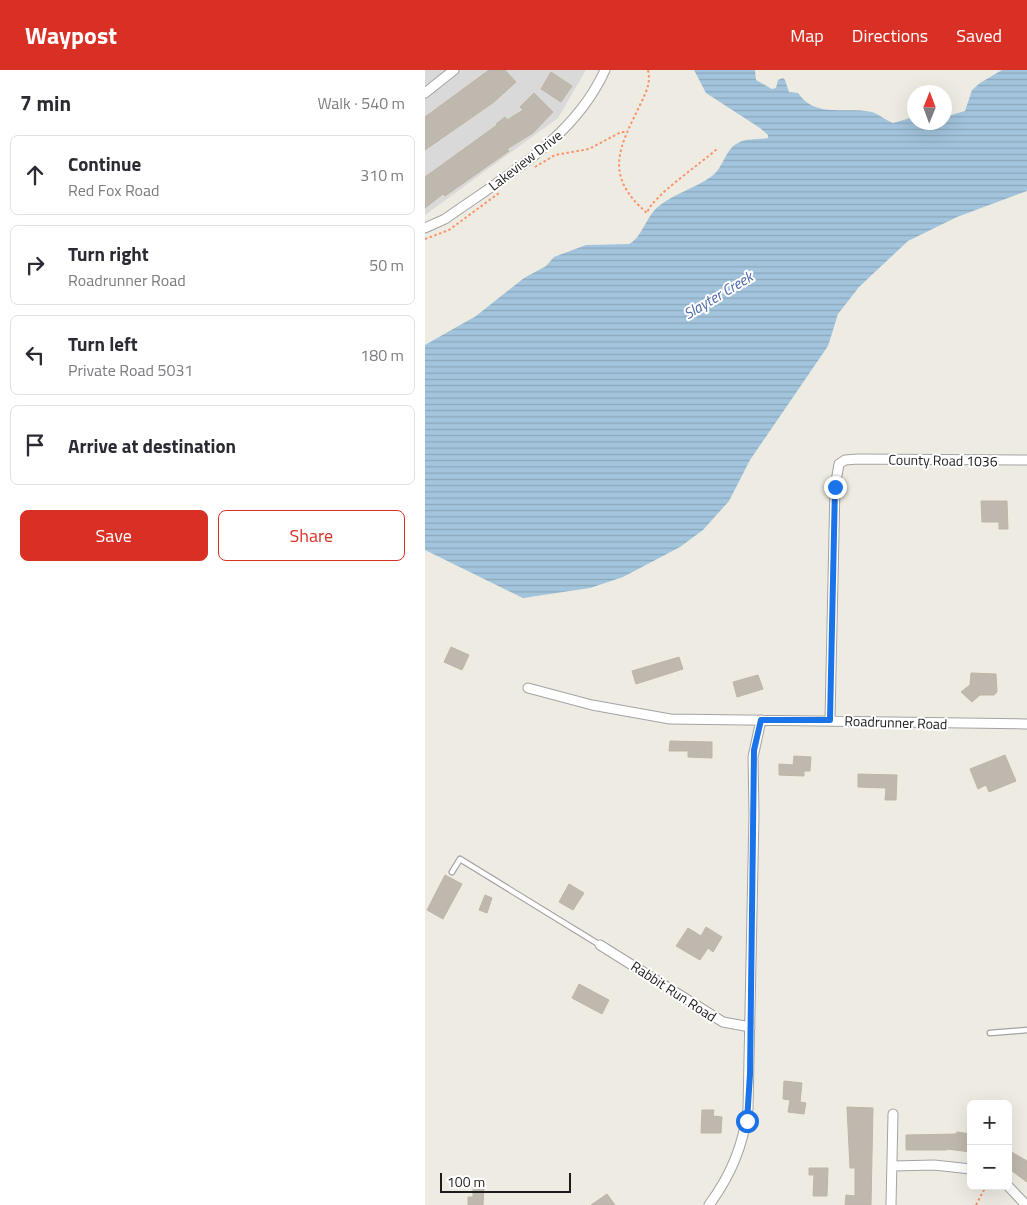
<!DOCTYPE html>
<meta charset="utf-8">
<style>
body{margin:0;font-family:"Titillium Web",sans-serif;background:#f7f7f7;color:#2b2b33}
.controls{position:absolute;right:15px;bottom:15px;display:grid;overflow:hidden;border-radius:8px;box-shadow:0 5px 20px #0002}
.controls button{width:45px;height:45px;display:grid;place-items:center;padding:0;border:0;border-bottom:1px solid #e1e1e2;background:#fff;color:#2b2b33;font:25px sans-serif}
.compass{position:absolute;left:482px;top:15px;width:45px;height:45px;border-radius:50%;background:#fff;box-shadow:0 5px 20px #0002;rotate:1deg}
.scale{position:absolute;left:15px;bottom:12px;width:131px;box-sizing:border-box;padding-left:5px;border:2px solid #1c1c1c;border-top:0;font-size:14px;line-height:18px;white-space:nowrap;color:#1c1c1c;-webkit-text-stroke:4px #fff;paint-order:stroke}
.stop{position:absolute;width:15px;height:15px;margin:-11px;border:4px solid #1a73e8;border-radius:50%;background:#fff}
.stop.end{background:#1a73e8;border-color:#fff;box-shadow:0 1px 5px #0008}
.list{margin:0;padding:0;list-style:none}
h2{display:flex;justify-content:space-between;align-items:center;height:65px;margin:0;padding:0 20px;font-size:21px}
h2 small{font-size:16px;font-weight:400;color:#7c7c81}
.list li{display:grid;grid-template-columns:32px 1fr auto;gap:15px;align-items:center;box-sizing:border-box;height:80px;margin:0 10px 10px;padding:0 10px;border:1px solid #e1e1e2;border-radius:8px}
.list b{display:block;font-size:19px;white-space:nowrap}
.list p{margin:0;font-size:16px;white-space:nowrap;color:#7c7c81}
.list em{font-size:16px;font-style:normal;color:#7c7c81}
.actions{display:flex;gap:10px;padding:15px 20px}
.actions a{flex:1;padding:11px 0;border:1px solid #d93025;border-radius:8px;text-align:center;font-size:18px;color:#d93025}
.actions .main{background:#d93025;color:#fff}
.icon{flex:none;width:28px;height:28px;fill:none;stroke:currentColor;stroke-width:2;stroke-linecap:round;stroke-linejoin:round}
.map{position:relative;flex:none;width:602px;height:1135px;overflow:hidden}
header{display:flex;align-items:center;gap:30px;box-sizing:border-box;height:70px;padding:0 25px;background:#d93025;color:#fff}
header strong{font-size:24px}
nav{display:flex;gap:28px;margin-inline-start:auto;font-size:18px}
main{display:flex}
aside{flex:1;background:#fff}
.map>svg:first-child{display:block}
</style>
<header>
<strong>Waypost</strong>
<nav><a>Map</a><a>Directions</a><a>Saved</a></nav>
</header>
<main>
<aside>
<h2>7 min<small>Walk · 540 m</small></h2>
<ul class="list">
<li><svg class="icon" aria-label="ahead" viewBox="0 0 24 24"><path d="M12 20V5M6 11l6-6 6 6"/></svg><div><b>Continue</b><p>Red Fox Road</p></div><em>310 m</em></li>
<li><svg class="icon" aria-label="right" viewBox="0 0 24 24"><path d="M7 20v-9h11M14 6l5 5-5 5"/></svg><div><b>Turn right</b><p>Roadrunner Road</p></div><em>50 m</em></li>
<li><svg class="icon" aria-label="left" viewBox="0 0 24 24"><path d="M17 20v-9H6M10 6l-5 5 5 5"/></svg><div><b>Turn left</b><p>Private Road 5031</p></div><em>180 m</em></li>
<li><svg class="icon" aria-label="arrive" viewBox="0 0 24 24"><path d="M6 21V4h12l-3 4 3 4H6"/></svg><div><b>Arrive at destination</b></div></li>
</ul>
<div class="actions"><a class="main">Save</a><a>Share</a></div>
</aside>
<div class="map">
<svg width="602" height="1135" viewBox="0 0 602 1135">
<defs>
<pattern id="water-rules" width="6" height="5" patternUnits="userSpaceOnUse" patternTransform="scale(1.25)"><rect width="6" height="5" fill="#a2c4dc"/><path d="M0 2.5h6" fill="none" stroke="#8ba8bc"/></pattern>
</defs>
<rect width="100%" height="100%" fill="#eeece2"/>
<path fill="#dad9d9" d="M 0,0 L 161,0 L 133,48 L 0,145 Z"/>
<path fill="url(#water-rules)" d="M 269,0 L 330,0 L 331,10 L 347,19 L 351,18 L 353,10 L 358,8 L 360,10 L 364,22 L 373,23 C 391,49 420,36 447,42 C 454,44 460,50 468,53 L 489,47 L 490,52 L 506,53 L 514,57 L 523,46 L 540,41 L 547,20 L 555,13 L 577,0 L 602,0 L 602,121 L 532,147 L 483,171 L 434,217 L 413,244 L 403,276 L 325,390 L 304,431 L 278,460 L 255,477 L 198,507 L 165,518 L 98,528 L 0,480 L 0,275 L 51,246 L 99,208 L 121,196 L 129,187 L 161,175 L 204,174 C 217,168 221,146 234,136 C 250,123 271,118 287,106 C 299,97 300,79 313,73 C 322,68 333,70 343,68 L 343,65 L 335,58 L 281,23 Z"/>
<path fill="#beb8ae" stroke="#bfb5a4" d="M 64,0 L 80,0 L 91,12 L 69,32 L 0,80 L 0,47 Z
M 126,2 L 147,16 L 136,32 L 116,19 Z
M 109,23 L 128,42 L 108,63 L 82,79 L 84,81 L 20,126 L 18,124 L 0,138 L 0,107 L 72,55 L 71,54 L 80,47 L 82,50 L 98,40 L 95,37 Z
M 556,431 L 582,431 L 583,459 L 574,459 L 574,452 L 557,452 Z
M 26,577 L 44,585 L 37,600 L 19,592 Z
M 254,587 L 258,599 L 211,614 L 207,601 Z
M 546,603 L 571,604 L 572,622 L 569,625 L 555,625 L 547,632 L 536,622 L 545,615 Z
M 333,605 L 338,619 L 312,627 L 308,612 Z
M 245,671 L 287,672 L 287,688 L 263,687 L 263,681 L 244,681 Z
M 580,685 L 591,711 L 564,722 L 561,715 L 553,719 L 545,699 Z
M 369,686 L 386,687 L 385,701 L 379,701 L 379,706 L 354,705 L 354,694 L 368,695 Z
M 433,704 L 472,705 L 471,730 L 460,730 L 461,718 L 433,717 Z
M 20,805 L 37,814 L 18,849 L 2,840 Z
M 144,814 L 159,823 L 148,840 L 134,832 Z
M 60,825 L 67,828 L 62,843 L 54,840 Z
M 281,857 L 297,867 L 288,882 L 283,878 L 275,890 L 251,876 L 263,858 L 276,866 Z
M 154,914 L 184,930 L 177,944 L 147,928 Z
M 359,1011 L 377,1013 L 375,1032 L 381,1033 L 379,1044 L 363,1042 L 365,1030 L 358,1029 Z
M 422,1037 L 448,1038 L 446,1135 L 420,1135 L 421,1125 L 430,1126 L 430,1098 L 425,1098 Z
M 277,1040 L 289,1040 L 288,1046 L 297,1047 L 296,1063 L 276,1063 Z
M 532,1062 L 546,1064 L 546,1082 L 522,1079 L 522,1080 L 481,1080 L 481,1065 L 531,1064 Z
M 583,1080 L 602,1091 L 602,1112 L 583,1098 Z
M 384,1098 L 403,1098 L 402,1126 L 388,1126 L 389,1105 L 384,1105 Z
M 48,1117 L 59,1118 L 58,1135 L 43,1135 L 43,1127 L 48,1127 Z
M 182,1124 L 190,1135 L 166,1135 Z"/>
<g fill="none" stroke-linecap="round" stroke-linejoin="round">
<g stroke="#a3a3a3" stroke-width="7">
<path id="lane" d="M 27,802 L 35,789 L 175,875
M 565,963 L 602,960"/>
</g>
<g stroke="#a3a3a3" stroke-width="11">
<path id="street" d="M 0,23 L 29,0
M 0,158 L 20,149 C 79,107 149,69 180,0
M 103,618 L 167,635 L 245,649 L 602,654
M 405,649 L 410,417 L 414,394 L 420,390 L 433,389 L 602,390
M 175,875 L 298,952 L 325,957
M 468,1096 L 509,1095 L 546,1099
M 583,1116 L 601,1135
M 284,1135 C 306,1105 318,1076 323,1039 L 329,744 L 328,687 L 336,650
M 466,1135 L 468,1044"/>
</g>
<path stroke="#f99268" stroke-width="2" stroke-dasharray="2.5 2.5" stroke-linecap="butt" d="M 223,0 C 226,13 221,22 216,33 C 194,78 178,105 222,143 C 227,126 277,93 293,78
M 110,97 L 130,85 L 164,79 L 196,62 L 202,62
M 0,169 L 24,160 L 74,123
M 551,1135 L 561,1116"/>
<use href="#lane" stroke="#fff" stroke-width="4.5"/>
<use href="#street" stroke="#fff" stroke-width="9"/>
</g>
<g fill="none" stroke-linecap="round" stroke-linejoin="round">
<path stroke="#1a73e8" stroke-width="6" d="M 322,1051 L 325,1004 L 329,680 L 336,650 L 405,650 L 410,417"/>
</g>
<g text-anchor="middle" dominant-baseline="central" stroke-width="4" stroke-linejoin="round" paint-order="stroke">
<g font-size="14" fill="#1c1c1c" stroke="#fff">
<text transform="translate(100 90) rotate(-38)">Lakeview Drive</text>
<text transform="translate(518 390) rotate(1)">County Road 1036</text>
<text transform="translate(471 652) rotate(2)">Roadrunner Road</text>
<text transform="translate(249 921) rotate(33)">Rabbit Run Road</text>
</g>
<g font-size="15" font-style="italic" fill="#4a68ab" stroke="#fff">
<text transform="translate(293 225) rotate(-31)">Slayter Creek</text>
</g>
</g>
</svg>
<div class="controls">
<button>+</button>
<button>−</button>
</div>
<svg class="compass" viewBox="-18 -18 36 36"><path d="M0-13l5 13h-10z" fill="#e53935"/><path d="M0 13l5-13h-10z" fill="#7c7c81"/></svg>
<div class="scale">100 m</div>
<div class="stop" style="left:322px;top:1051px"></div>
<div class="stop end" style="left:410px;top:417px"></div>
</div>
</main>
